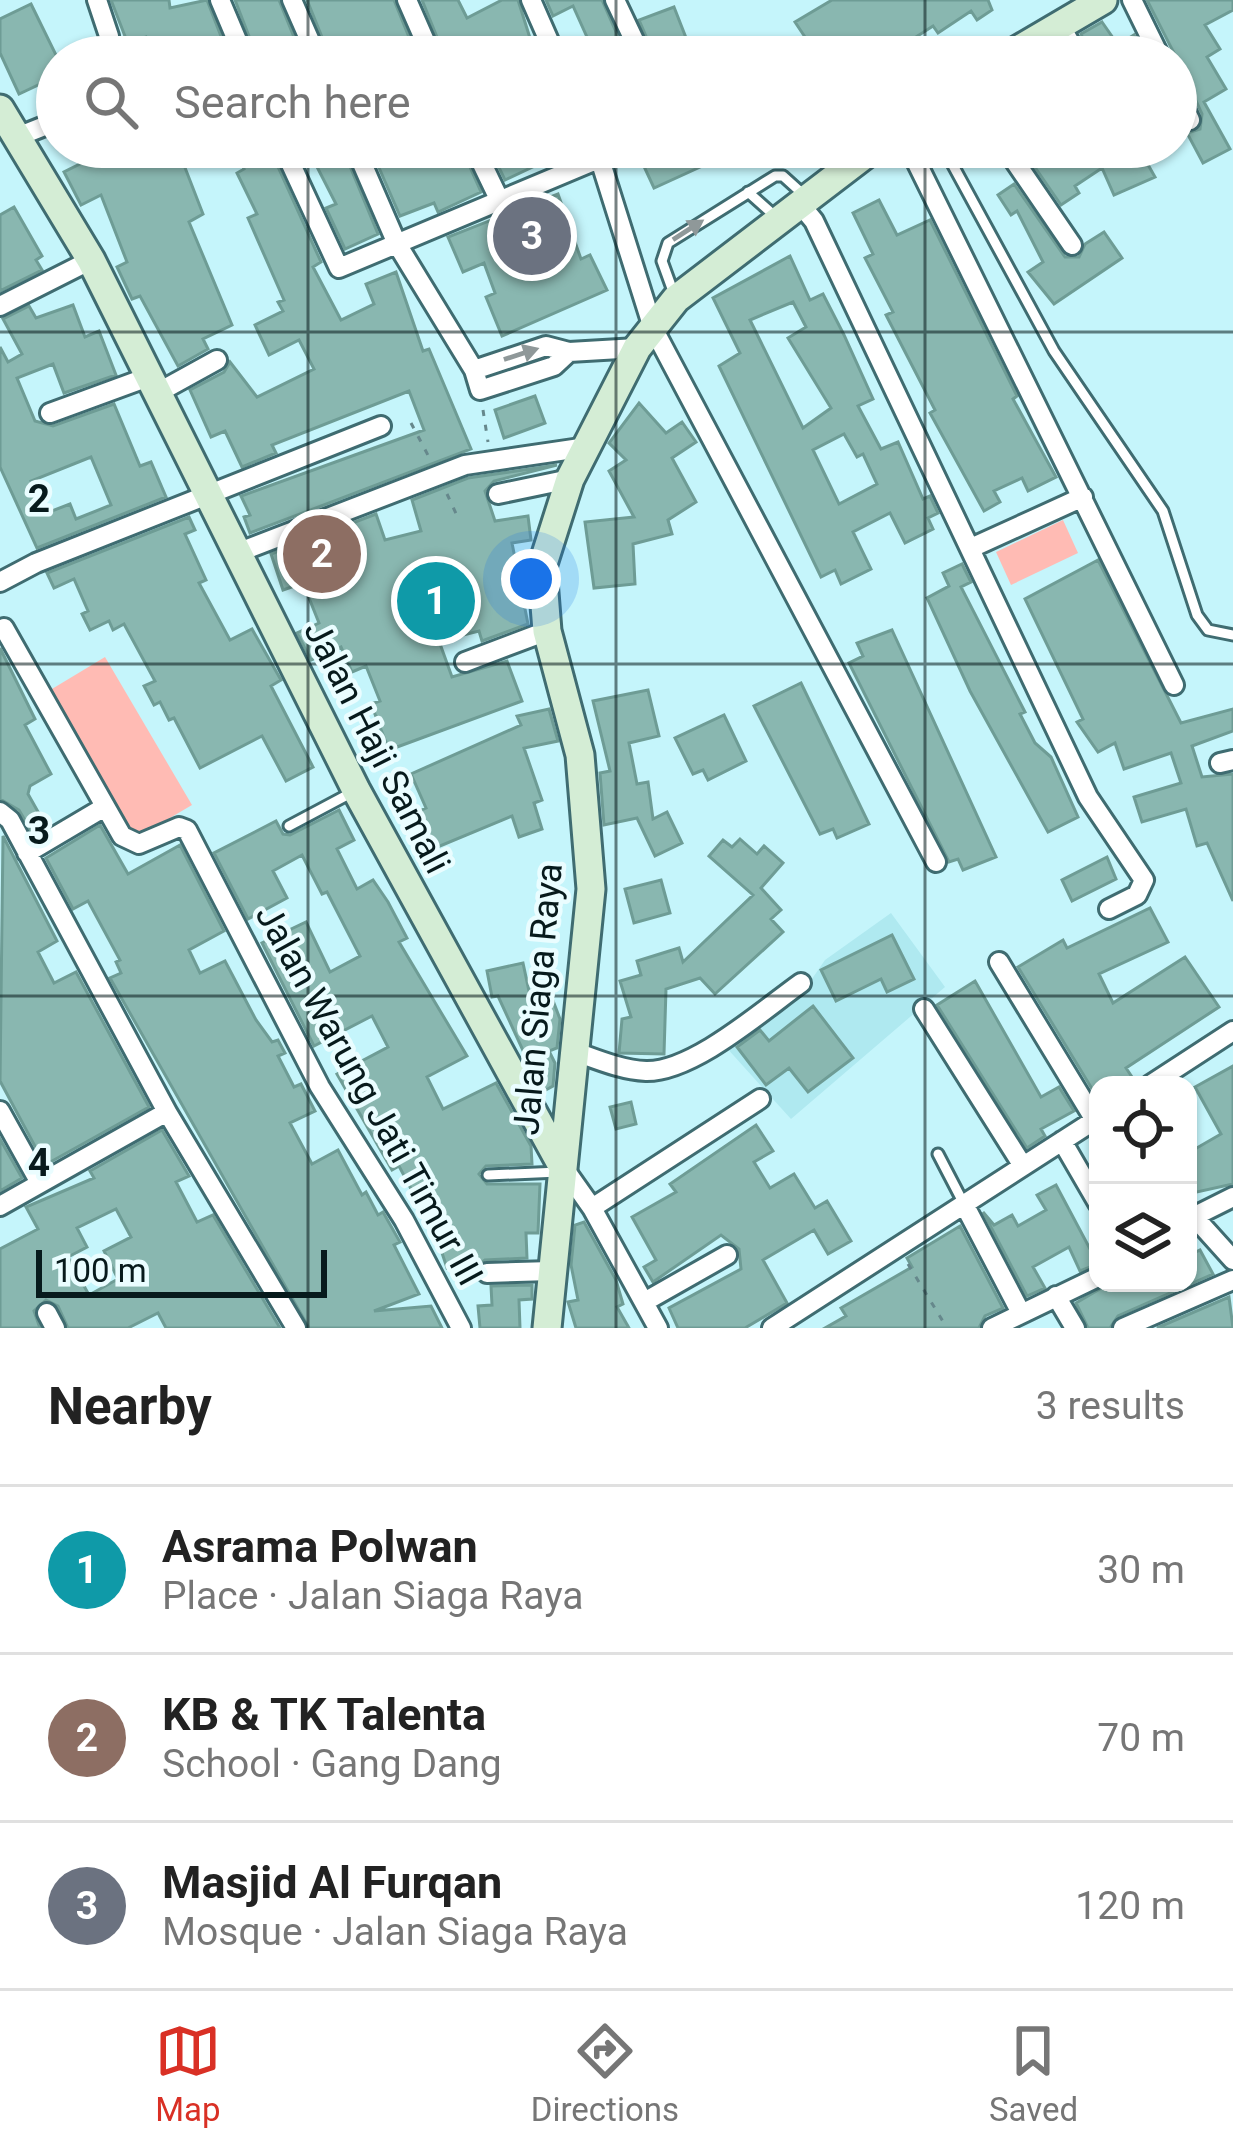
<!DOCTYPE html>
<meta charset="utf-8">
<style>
body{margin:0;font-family:Roboto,sans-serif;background:#f6f6f6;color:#222}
.controls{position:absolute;right:36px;bottom:36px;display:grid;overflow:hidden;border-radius:24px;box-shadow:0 3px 9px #0004}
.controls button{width:108px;height:108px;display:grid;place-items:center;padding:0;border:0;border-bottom:3px solid #e0e0e0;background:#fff;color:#222;font:60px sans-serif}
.scale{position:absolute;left:36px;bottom:30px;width:291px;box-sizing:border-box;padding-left:12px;border:6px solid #071a1c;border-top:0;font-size:33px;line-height:42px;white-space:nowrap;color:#071a1c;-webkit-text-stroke:9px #eafdff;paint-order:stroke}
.you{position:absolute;left:531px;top:579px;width:42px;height:42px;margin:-30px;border:9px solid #fff;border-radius:50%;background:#1a73e8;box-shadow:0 0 0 18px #1a73e833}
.badge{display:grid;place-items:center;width:78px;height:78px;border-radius:50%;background:#d93025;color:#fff;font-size:39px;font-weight:700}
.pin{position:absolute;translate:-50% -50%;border:6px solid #fff;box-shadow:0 3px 12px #0006}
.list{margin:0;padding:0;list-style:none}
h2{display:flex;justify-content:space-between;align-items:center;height:156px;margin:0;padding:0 48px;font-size:51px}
h2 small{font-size:39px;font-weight:400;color:#767676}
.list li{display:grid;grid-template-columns:78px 1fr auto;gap:36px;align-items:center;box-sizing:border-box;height:168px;padding:0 48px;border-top:3px solid #e0e0e0}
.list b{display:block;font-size:45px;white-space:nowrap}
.list p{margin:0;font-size:39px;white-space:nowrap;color:#767676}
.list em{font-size:39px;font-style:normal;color:#767676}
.icon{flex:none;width:66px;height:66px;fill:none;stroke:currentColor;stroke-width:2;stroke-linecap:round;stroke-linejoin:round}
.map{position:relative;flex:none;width:1233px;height:1328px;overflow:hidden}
.search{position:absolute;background:#fff;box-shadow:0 3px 9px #0004;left:36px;right:36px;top:36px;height:132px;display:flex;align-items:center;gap:30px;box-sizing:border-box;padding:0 42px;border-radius:66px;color:#767676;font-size:45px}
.sheet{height:660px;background:#fff}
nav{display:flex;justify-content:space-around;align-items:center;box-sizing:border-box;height:168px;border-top:3px solid #e0e0e0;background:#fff;font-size:33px;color:#767676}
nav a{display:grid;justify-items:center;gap:6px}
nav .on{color:#d93025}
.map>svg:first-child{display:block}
</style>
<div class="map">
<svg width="1233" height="1328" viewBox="0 0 1233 1328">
<rect width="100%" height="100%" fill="#c5f5fb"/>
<path fill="#afe9f0" d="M 891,913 L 945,987 L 791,1119 L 725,1046 L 805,989 L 825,960 Z"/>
<path fill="#ffbbb4" d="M 1063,520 L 1078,553 L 1011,585 L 996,552 Z
M 105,657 L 192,805 L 129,842 L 42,695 Z"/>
<path fill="#89b7b0" stroke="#6e9c95" stroke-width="3" fill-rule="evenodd" d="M 111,0 L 169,0 L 170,8 L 207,0 L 229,57 L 154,57 L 146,37 L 128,44 Z
M 235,0 L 279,0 L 302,57 L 257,57 Z
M 307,0 L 394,0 L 417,57 L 330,57 Z
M 422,0 L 458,0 L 467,18 L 502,0 L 518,0 L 536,57 L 445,57 Z
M 546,0 L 602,0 L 627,57 L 596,57 L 573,6 L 553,16 Z
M 832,0 L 988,0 L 992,10 L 977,20 L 971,11 L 938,33 L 933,26 L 885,57 L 789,57 L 809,43 L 795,22 Z
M 1147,0 L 1233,0 L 1233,10 L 1205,25 L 1220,49 L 1207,57 L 1226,89 L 1204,102 L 1230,149 L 1203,163 L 1187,133 L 1200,129 L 1202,114 L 1188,83 L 1176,77 L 1176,57 Z
M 31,4 L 57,57 L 57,76 L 19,94 L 0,53 L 0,19 Z
M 674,7 L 690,48 L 655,57 L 639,20 Z
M 1102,22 L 1118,45 L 1134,35 L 1145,57 L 1091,57 L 1081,34 Z
M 114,147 L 127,147 L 133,159 L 177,147 L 203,214 L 189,222 L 232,325 L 203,339 L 208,349 L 178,366 L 140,296 L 132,299 L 117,267 L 127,262 L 101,195 L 81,205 L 64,172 Z
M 233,147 L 269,147 L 321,262 L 313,267 L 341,320 L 374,304 L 366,284 L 396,272 L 423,351 L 429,349 L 471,449 L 250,533 L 244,517 L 250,515 L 241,496 L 424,430 L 409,391 L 272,445 L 276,453 L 242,467 L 225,431 L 211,437 L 190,390 L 224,372 L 230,362 L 257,397 L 314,369 L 299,340 L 269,355 L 255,325 L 283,311 L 278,302 L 284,300 L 248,218 L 257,214 L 237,173 L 244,169 Z
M 318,147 L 342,147 L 378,234 L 345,249 L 326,208 L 336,204 L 312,157 L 321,152 Z
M 370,147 L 461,147 L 481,192 L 438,212 L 434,203 L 400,216 Z
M 489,147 L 575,147 L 505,180 Z
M 635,147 L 744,147 L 654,188 Z
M 1021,147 L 1138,147 L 1155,177 L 1114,195 L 1102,168 L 1075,186 L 1079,193 L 1061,205 Z
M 1014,184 L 1065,257 L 1079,257 L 1085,244 L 1104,232 L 1122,258 L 1054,304 L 1028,272 L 1043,262 L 1017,211 L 1011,215 L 998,195 Z
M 558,194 L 581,259 L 590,255 L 607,290 L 502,336 L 486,297 L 495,293 L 484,263 L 463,272 L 448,237 Z
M 879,200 L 897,235 L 930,220 L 1017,396 L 1013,399 L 1056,477 L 1028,491 L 1022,478 L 994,491 L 1000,502 L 984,511 L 930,413 L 935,410 L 886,315 L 893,312 L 865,258 L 873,254 L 853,213 Z
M 14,207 L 42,256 L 36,260 L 42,270 L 0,291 L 0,215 Z
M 790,256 L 810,300 L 823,294 L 844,335 L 873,399 L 858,406 L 881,449 L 898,442 L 923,499 L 930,496 L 938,513 L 928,518 L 933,529 L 905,543 L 890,513 L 853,532 L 871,569 L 841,584 L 835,570 L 821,577 L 719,366 L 740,353 L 713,298 ZM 793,302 L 806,327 L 788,338 L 831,408 L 803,428 L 750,320 ZM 844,434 L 857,457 L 863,454 L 877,484 L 839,504 L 813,450 Z
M 73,305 L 85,337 L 99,331 L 116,375 L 64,393 L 53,364 L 17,378 L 35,421 L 53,426 L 114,404 L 140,466 L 151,462 L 166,497 L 37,548 L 0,467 L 0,347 L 8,362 L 22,354 L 3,319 L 29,306 L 36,318 ZM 91,457 L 111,505 L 76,519 L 70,504 L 44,514 L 31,481 Z
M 535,396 L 545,423 L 504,438 L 495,410 Z
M 639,403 L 666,433 L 682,422 L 696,442 L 672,458 L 696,502 L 668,520 L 672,534 L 633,544 L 635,584 L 594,588 L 585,522 L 634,517 L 609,471 L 626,460 L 609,443 Z
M 557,465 L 494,481 L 485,491 L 495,521 L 528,516 L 531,540 L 512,543 L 528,624 L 482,641 L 479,631 L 439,641 L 452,677 L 507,661 L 522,701 L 389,750 L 371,704 L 380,701 L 366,666 L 352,672 L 341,647 L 311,660 L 297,633 L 319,623 L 303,583 L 283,590 L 271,554 L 376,514 L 385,540 L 421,531 L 412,500 L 468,478 Z
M 189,517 L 195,530 L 185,534 L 206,580 L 199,583 L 230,640 L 252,629 L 281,680 L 271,686 L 313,767 L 286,781 L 262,736 L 200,768 L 174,718 L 169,720 L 160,702 L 154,705 L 144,686 L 155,681 L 124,624 L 113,630 L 109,621 L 90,630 L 82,614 L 88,611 L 74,579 L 54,588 L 47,573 Z
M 1098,560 L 1181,723 L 1233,709 L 1233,731 L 1192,746 L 1202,777 L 1233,774 L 1233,901 L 1207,843 L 1197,846 L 1186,809 L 1142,822 L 1134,797 L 1181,783 L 1171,753 L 1124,769 L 1115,743 L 1098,752 L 1077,722 L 1083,719 L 1025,599 Z
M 962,564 L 971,582 L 961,587 L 1025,712 L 1020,714 L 1035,743 L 1051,757 L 1078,817 L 1048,832 L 970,691 L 927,598 L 949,586 L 943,573 Z
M 892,630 L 996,857 L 963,870 L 958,859 L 949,862 L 849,663 L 863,656 L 857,643 Z
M 0,648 L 35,719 L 25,725 L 51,774 L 30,786 L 28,794 L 46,826 L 33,834 L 19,810 L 0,799 Z
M 801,683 L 869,824 L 837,838 L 833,829 L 820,834 L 754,706 Z
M 648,690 L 659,736 L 629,743 L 637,784 L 648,782 L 653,819 L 667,812 L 682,843 L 655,856 L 637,818 L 604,825 L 600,773 L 610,771 L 593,701 Z
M 549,709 L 558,741 L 524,748 L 542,800 L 534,803 L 542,829 L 519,837 L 512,816 L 428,851 L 413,814 L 426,808 L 411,774 L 521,725 L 517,716 Z
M 724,715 L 746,761 L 708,780 L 703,770 L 693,774 L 675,738 Z
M 339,810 L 354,840 L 337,849 L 357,889 L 373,880 L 388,902 L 407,938 L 399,942 L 467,1056 L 427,1077 L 443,1109 L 496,1083 L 531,1146 L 532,1164 L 486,1166 L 479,1174 L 487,1184 L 540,1184 L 538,1233 L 526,1233 L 527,1258 L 485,1260 L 457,1279 L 452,1266 L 447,1268 L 441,1250 L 450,1247 L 425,1200 L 419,1204 L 399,1166 L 392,1170 L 337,1074 L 388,1047 L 372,1016 L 314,1046 L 262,943 L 306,922 L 330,972 L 360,956 L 327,892 L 322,894 L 302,855 L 273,871 L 287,898 L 248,919 L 214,853 L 276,821 L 283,834 L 290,835 Z
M 100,825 L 128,874 L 180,845 L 224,931 L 189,950 L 200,973 L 225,961 L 256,1020 L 272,1042 L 278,1040 L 285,1053 L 278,1056 L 294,1087 L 301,1084 L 315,1111 L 290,1123 L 312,1164 L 338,1150 L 362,1195 L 366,1192 L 378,1215 L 383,1212 L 400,1242 L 394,1245 L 419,1294 L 374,1311 L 431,1306 L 442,1328 L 309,1328 L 110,978 L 121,973 L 116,962 L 120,960 L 88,901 L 73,909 L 46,858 Z
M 3,836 L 57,941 L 38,952 L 54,983 L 76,972 L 149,1107 L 45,1165 L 0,1081 Z
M 740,839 L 757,854 L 764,846 L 783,863 L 761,888 L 781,910 L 771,919 L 783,932 L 715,994 L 700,978 L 666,989 L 664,1054 L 619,1053 L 622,1019 L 631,1017 L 620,981 L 641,975 L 637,961 L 679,948 L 683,962 L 753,895 L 709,856 L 723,840 L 732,847 Z
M 1107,857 L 1116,879 L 1072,901 L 1062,880 Z
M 661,880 L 670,913 L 634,923 L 625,889 Z
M 1150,908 L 1168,942 L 1099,974 L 1113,1003 L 1185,957 L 1219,1007 L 1126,1068 L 1132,1077 L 1118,1085 L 1098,1085 L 1097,1097 L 1018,967 L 1063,940 L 1067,948 Z
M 892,935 L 914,979 L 887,992 L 881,979 L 836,1001 L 821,970 Z
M 523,963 L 529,991 L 547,985 L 560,1019 L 557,1048 L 549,1051 L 555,1063 L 553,1086 L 542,1092 L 498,996 L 492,997 L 487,971 Z
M 975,981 L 1041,1097 L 1059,1087 L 1074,1111 L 1041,1129 L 1045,1136 L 1027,1148 L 937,1005 Z
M 813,1006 L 853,1058 L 808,1092 L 789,1068 L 766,1085 L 737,1047 L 760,1030 L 769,1041 Z
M 1233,1066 L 1233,1184 L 1188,1194 L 1188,1153 L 1221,1134 L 1195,1087 Z
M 631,1102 L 636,1124 L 616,1129 L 610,1107 Z
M 756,1125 L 773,1151 L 754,1162 L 770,1188 L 794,1174 L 815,1208 L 827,1201 L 851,1241 L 828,1254 L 814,1230 L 763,1260 L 787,1303 L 745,1328 L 678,1328 L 669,1308 L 741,1269 L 739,1249 L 721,1235 L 653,1282 L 644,1267 L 656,1260 L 632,1217 L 676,1192 L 670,1184 Z
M 162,1130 L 189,1176 L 176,1182 L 197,1222 L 213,1215 L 280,1328 L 166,1328 L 158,1313 L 128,1328 L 68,1328 L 58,1306 L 46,1300 L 34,1311 L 40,1328 L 0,1328 L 0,1249 L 38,1229 L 26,1207 L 94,1178 L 90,1171 ZM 116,1209 L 131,1237 L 104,1251 L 118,1279 L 89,1295 L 68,1257 L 87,1247 L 77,1228 Z
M 0,1139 L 22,1178 L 0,1191 Z
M 1056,1185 L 1098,1264 L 1080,1271 L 1069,1247 L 1033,1267 L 1045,1288 L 1027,1296 L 983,1212 L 994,1225 L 1012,1215 L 1018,1226 L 1046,1210 L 1037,1195 Z
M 584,1222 L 616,1280 L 623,1304 L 617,1307 L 629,1328 L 576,1328 L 568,1302 L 578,1300 L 571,1265 L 575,1225 Z
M 960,1226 L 1003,1308 L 985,1316 L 979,1328 L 825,1328 L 846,1316 L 841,1308 L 912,1267 L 907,1258 Z
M 1200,1250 L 1213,1274 L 1118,1316 L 1110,1328 L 1088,1328 L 1076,1303 L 1110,1283 L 1188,1283 L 1188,1256 Z
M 532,1285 L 532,1299 L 519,1300 L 520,1328 L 480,1328 L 478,1306 L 492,1305 L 491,1286 Z
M 1229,1297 L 1233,1328 L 1157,1328 Z"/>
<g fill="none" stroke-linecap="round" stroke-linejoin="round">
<g stroke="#3f6c71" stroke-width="15">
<path id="lane" d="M 943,147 L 1054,351 L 1163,511 L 1197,615 L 1208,630 L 1233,635
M 748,192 L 775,216
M 674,294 L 662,261 L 668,243 L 775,176 L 783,176 L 804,195
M 289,826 L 351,793
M 938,1154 L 964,1204
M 488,1175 L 559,1172"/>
</g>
<g stroke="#3f6c71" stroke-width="24">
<path id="street" d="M 97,0 L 109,36
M 220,0 L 244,57
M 292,0 L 317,57
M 407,0 L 432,57
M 531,0 L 556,57
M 615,0 L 642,57
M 1132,0 L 1160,57
M 1060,25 L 1078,57
M 1176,90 L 1190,120
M 17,137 L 57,121
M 283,147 L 339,268 L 601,158
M 355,147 L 397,244 L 474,370 L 480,390 L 554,366 L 569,352
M 474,147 L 499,199
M 596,147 L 653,328 L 936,862
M 909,147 L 1174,685
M 1005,147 L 1072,245
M 800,204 L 814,221 L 1088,797 L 1144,880 L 1137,895 L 1109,909
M 0,306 L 91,260
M 474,370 L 546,346 L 569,352 L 637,348
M 159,392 L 217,360
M 50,413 L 151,376
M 498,494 L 570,479
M 971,548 L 1083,497
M 237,553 L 465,465 L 587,447
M 0,582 L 36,563 L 381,426
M 4,628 L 122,836 L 139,844 L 179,827 L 187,830 L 320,1087 L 404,1220 L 461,1328
M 465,662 L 547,631
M 1220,763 L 1233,760
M 0,812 L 10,820 L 167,1112
M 27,853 L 103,808
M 999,962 L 1098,1125
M 924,1009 L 1023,1166
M 573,1051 C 596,1059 621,1070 646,1071 C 693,1072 763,1010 801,983
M 1150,1085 L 1233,1031
M 0,1111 L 40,1183
M 1062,1141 L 1098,1203
M 563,1167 L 592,1208 L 658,1328
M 964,1204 L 1021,1313
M 0,1206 L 167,1112 L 296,1328
M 592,1208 L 760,1099
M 1188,1210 L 1233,1260
M 1195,1216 L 1233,1197
M 487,1273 L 551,1271
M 1056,1296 L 1075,1328
M 646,1301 L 727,1255
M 47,1313 L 55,1328
M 772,1328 L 1098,1118
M 992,1328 L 1098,1277
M 1123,1328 L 1233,1280"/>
</g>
<g stroke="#3f6c71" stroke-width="33">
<path id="secondary" d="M 1006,57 L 1103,0
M 0,109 L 91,260 L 356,790 L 560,1162
M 547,1328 L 591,889 L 580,755 L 547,631 L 542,567 L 570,479 L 637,348 L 676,299 L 875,147"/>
</g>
<path stroke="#66888c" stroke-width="3" stroke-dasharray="6 9" stroke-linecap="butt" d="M 483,410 L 488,442
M 411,423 L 430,459
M 447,494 L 459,520
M 908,1264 L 947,1328"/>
<use href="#lane" stroke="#fff" stroke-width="9"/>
<use href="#street" stroke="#fff" stroke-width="18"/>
<use href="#secondary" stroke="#d4edd5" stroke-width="27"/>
</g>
<defs><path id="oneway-solid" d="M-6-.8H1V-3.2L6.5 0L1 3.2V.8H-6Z" transform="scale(3)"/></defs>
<g fill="#8f9899">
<use href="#oneway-solid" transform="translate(688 230) rotate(-33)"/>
<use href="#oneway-solid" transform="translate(521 354) rotate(-18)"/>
</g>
<path fill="none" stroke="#071a1c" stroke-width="3" stroke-opacity="0.55" d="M 308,0 L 308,57M 616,0 L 616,57M 925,0 L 925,57M 308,147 L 308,1328M 616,147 L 616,1328M 925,147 L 925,1328M 0,332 L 1233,332M 0,664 L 1233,664M 0,996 L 1233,996"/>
<g text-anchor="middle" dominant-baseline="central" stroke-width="9" stroke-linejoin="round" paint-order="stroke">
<g font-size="36" fill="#071a1c" stroke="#eafdff">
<text transform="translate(377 747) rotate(63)">Jalan Haji Samali</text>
<text transform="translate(538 999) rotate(-85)">Jalan Siaga Raya</text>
<text transform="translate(369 1095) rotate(61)">Jalan Warung Jati Timur III</text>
</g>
</g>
<g font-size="39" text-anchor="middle" font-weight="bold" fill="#071a1c" stroke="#eafdff" stroke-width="9" stroke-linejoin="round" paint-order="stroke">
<text x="39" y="512">2</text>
<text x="39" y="844">3</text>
<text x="39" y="1176">4</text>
</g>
</svg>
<div class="controls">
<button><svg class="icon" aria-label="locate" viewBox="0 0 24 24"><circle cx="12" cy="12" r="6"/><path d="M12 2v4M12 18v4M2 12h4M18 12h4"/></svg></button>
<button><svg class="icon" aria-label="layers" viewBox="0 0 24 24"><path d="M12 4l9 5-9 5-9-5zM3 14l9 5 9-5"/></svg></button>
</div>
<div class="scale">100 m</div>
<div class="you"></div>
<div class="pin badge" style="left:436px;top:601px;background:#0f9aa8">1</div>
<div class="pin badge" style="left:322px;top:554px;background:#8d6e63">2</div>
<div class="pin badge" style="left:532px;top:236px;background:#6b7280">3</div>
<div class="search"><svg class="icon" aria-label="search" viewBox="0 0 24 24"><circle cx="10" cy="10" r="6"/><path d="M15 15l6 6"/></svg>Search here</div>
</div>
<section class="sheet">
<h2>Nearby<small>3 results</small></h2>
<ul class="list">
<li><span class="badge" style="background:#0f9aa8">1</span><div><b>Asrama Polwan</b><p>Place · Jalan Siaga Raya</p></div><em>30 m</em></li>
<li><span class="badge" style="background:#8d6e63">2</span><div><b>KB &amp; TK Talenta</b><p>School · Gang Dang</p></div><em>70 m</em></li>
<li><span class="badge" style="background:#6b7280">3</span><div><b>Masjid Al Furqan</b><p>Mosque · Jalan Siaga Raya</p></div><em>120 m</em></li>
</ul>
</section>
<nav>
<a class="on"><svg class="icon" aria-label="map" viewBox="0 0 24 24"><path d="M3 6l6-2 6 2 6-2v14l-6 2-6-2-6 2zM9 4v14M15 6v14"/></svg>Map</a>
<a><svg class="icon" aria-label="directions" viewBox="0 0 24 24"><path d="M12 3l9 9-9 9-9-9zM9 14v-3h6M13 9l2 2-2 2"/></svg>Directions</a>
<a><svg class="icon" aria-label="saved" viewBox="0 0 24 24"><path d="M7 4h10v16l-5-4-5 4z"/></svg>Saved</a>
</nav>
